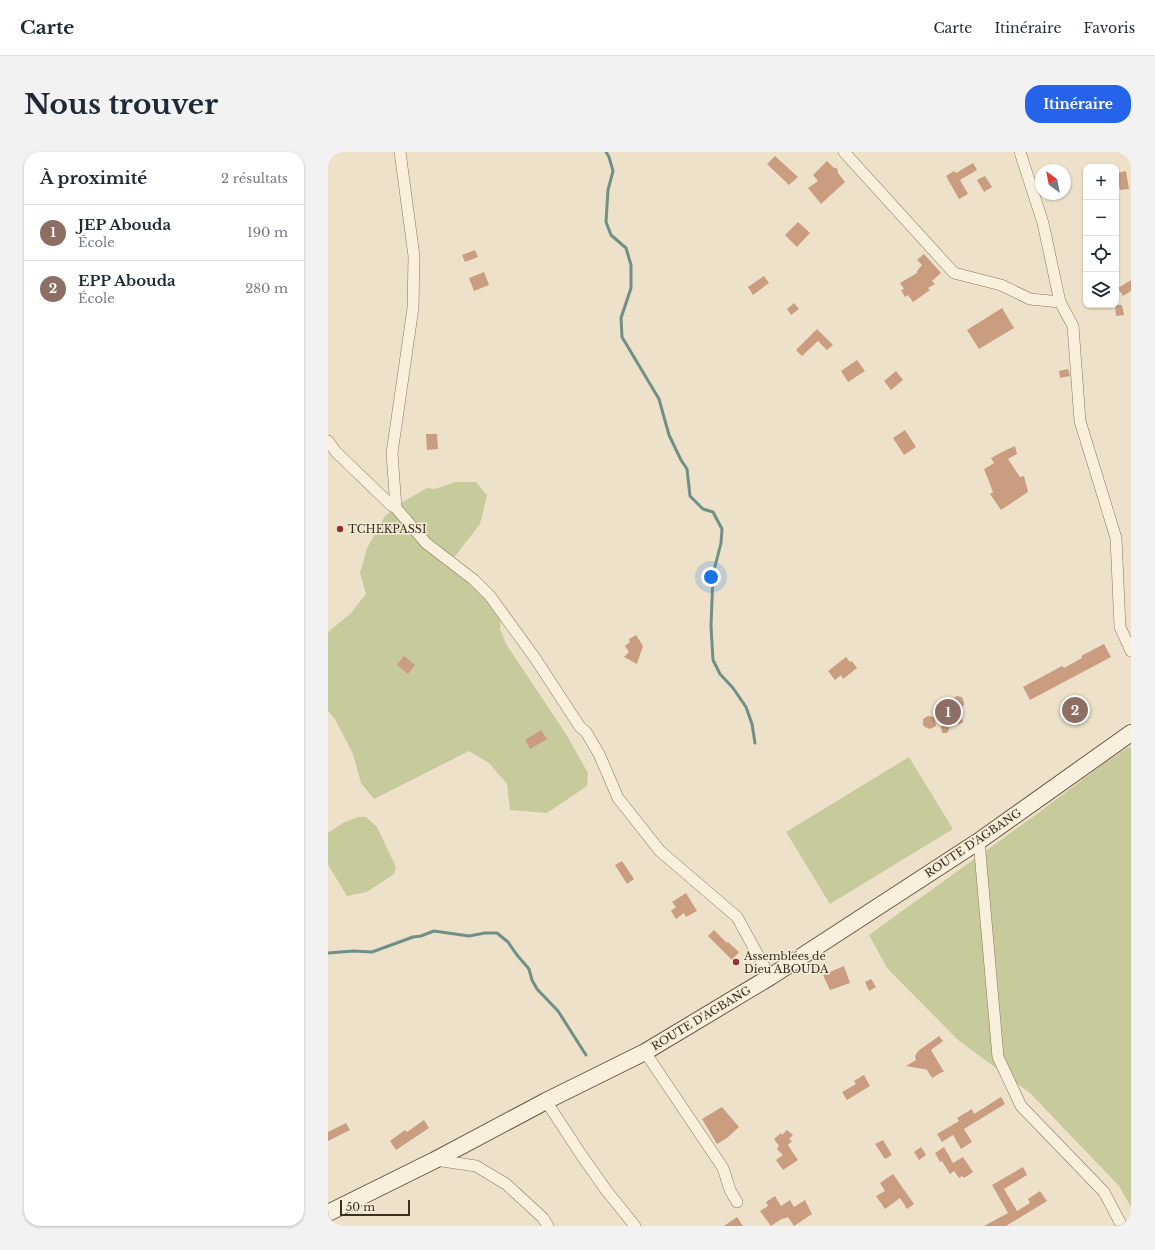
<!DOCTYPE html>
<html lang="fr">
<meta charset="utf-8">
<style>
body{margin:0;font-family:"Libre Baskerville",serif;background:#f2f2f3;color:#1f2937}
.controls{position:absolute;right:12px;top:12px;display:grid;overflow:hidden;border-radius:8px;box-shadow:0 1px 3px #0004}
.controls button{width:36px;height:36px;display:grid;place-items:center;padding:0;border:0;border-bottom:1px solid #e0e1e3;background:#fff;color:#1f2937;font:20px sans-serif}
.compass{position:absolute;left:707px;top:12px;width:36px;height:36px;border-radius:50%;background:#fff;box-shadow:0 1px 3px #0004;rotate:328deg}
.scale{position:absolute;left:12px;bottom:10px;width:70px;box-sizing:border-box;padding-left:4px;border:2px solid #3a2d21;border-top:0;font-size:11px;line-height:14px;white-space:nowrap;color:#3a2d21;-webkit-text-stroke:3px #f5ecd8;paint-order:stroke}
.you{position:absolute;left:383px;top:425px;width:14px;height:14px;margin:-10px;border:3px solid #fff;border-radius:50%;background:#1a73e8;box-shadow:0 0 0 6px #1a73e833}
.badge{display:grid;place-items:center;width:26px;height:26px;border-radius:50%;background:#2563eb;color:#fff;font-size:13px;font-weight:700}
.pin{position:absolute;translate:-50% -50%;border:2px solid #fff;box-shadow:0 1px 4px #0006}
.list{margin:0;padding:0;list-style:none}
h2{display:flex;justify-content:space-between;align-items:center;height:52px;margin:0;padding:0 16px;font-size:17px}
h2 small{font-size:13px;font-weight:400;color:#747a83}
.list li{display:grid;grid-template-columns:26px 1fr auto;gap:12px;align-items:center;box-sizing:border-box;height:56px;padding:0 16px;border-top:1px solid #e0e1e3}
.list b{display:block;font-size:15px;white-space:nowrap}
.list p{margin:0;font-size:13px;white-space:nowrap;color:#747a83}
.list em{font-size:13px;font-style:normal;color:#747a83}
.icon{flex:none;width:22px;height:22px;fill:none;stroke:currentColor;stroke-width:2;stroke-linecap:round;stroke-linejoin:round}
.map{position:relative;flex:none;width:803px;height:1074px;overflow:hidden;border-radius:16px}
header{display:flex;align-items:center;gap:24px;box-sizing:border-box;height:56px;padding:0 20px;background:#fff;border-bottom:1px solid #e0e1e3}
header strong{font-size:19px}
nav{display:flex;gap:22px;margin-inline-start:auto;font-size:14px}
.intro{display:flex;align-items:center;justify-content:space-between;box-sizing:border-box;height:96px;padding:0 24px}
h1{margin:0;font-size:28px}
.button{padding:10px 18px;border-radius:16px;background:#2563eb;color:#fff;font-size:14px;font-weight:700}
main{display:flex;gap:24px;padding:0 24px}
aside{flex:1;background:#fff;border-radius:16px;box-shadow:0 1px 3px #0004}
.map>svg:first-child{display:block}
</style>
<header>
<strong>Carte</strong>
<nav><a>Carte</a><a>Itinéraire</a><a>Favoris</a></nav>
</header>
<div class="intro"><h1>Nous trouver</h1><a class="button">Itinéraire</a></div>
<main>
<aside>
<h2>À proximité<small>2 résultats</small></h2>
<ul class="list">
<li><span class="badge" style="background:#8d6e63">1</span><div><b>JEP Abouda</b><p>École</p></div><em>190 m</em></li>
<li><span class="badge" style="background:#8d6e63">2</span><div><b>EPP Abouda</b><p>École</p></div><em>280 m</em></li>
</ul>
</aside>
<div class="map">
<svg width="803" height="1074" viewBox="0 0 803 1074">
<rect width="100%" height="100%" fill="#ede2c9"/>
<path fill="#c7cb9c" d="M 127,330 L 148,330 L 159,343 L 152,372 L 121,412 L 148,434 L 173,466 L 172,477 L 178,492 L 238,582 L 260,621 L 259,634 L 219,661 L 182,658 L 179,632 L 161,611 L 141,599 L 46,647 L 33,631 L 25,602 L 7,567 L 0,559 L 0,480 L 22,462 L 38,442 L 32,421 L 39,396 L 57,364 L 75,350 L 99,336 L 107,337 Z
M 803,594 L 803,1055 L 791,1034 L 702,941 L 630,888 L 559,816 L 541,783 L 706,664 L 778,610 Z
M 581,605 L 625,677 L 502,752 L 458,680 Z
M 30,665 L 38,665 L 49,675 L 68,715 L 66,722 L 39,740 L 19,744 L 0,713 L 0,681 L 15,671 Z"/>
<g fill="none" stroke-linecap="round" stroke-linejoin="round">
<path stroke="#709087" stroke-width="3" d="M 278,0 L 281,5 L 285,19 L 280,38 L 278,70 L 283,83 L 298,96 L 303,113 L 303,136 L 293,166 L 294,185 L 331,247 L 341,283 L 353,308 L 359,317 L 362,344 L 375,357 L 385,360 L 394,377 L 393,391 L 385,422 L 383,474 L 385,508 L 392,522 L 405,536 L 418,555 L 424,572 L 427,591
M 0,801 L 25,799 L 44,800 L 85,785 L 93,784 L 106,779 L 141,784 L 157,781 L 169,781 L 180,790 L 189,803 L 201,817 L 204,828 L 209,837 L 230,859 L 258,903"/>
</g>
<path fill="#ca9d80" d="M 447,4 L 470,25 L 461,33 L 439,12 Z
M 499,9 L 506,16 L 509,16 L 510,21 L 517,30 L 493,52 L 480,36 L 490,29 L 485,23 Z
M 645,11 L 649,18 L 632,28 L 640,42 L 631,47 L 618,24 L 626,19 L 628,21 Z
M 798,19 L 801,37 L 792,38 L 789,21 Z
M 657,24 L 664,35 L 656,40 L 649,28 Z
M 470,70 L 482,81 L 469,95 L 457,83 Z
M 147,98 L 150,105 L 137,110 L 134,103 Z
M 596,102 L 613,121 L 604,129 L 607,132 L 600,136 L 602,138 L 585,150 L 580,143 L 577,145 L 573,138 L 576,137 L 572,131 L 589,121 L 589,119 L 594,113 L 589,108 Z
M 156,120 L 161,133 L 146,139 L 141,126 Z
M 436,124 L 441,131 L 425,143 L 420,135 Z
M 803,128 L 803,139 L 795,144 L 790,136 Z
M 466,151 L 471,157 L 463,163 L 459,157 Z
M 787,153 L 794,153 L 796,163 L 788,164 Z
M 674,156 L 686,176 L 651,197 L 639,178 Z
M 489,177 L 505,193 L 499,198 L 490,189 L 474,204 L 468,198 Z
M 529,208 L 537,219 L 520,230 L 513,219 Z
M 740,217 L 742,224 L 732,226 L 731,219 Z
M 568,219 L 575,228 L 563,238 L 556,229 Z
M 577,278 L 588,295 L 576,303 L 565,286 Z
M 98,282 L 109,282 L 110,297 L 99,298 Z
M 687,294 L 689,302 L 680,307 L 692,325 L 696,324 L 700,340 L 673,358 L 662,342 L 665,340 L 656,317 L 666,311 L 663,306 L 674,300 Z
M 308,483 L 315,494 L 309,512 L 296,505 L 301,500 L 297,494 L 302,490 L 301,487 Z
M 776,492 L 783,505 L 702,548 L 695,535 L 734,514 L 736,516 L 754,506 L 753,504 Z
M 76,504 L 87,513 L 80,522 L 69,513 Z
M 518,505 L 522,510 L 524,509 L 529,516 L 515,527 L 513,523 L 507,528 L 500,519 Z
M 629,544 L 634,545 L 636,550 L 636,553 L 631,558 L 626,555 L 623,550 L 624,547 Z
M 600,564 L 606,565 L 607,568 L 608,574 L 602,577 L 597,575 L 595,573 L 595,567 Z
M 631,564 L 634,566 L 635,570 L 632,572 L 626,572 L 628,566 Z
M 613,574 L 622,574 L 620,580 L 618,581 L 614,581 Z
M 213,578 L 219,587 L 202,597 L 197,588 Z
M 294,709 L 306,727 L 299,732 L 287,713 Z
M 358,741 L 369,759 L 358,765 L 356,761 L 348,767 L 343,759 L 348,755 L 344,750 Z
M 386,778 L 399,791 L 400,790 L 411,800 L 404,808 L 380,784 Z
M 516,814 L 522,831 L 502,838 L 495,823 Z
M 543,827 L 548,835 L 541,839 L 537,830 Z
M 611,884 L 615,889 L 603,898 L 616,920 L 614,920 L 604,926 L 599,918 L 601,918 L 578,914 L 588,908 L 587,904 L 590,899 Z
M 536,923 L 542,934 L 519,948 L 514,940 L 528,932 L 526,929 Z
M 673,945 L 677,952 L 636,977 L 644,990 L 633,997 L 625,983 L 614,990 L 609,982 L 631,969 L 629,966 L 644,957 L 646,962 Z
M 394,955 L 411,975 L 399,986 L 389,992 L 374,967 Z
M 96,968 L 101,976 L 68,998 L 62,989 L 77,978 L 79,980 Z
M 18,971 L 22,978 L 0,989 L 0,980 Z
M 459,978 L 465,983 L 461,987 L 464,989 L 460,993 L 470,1008 L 455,1018 L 448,1008 L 455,1003 L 449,997 L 451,994 L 446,987 L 453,981 L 454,983 Z
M 555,988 L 564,1003 L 557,1007 L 547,992 Z
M 593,995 L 598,1003 L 591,1008 L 586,1000 Z
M 616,995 L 625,1011 L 635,1005 L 645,1020 L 636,1026 L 634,1024 L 631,1026 L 626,1019 L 622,1022 L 614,1009 L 612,1010 L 607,1001 Z
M 695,1015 L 699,1023 L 676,1037 L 689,1059 L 702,1051 L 700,1047 L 712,1039 L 719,1049 L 678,1074 L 656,1074 L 680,1061 L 664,1033 Z
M 565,1022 L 586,1052 L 579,1057 L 572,1046 L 557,1057 L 548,1044 L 557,1039 L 552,1031 Z
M 447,1044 L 453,1054 L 462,1048 L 466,1055 L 477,1048 L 484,1062 L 466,1074 L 460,1065 L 455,1067 L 455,1066 L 443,1074 L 432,1059 L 440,1054 L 438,1050 Z
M 409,1065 L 415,1074 L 396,1074 Z"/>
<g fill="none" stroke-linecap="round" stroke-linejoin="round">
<g stroke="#89745e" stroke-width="12">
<path id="street" d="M 72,0 L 86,104 L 85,156 L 64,301 L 68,356 L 98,391 L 146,428 L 162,444 L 207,506 L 252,575 L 258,580 L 271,602 L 290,646 L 332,699 L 409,765 L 442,825
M 516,0 L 626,121 L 673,133 L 702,147 L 732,150
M 692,0 L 715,71 L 732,150 L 745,174 L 752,269 L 788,386 L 792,475 L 803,499
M 0,289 L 8,300 L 63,353 L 68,356
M 651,689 L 670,905 L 693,954 L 776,1040 L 794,1074
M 317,900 L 395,1016 L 402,1038 L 409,1050
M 218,949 L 252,1001 L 278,1038 L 307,1074
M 107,1008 L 148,1014 L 178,1032 L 215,1066 L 220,1074"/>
</g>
<g stroke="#6b5541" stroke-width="18">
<path id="secondary" d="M 0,1061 L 107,1008 L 218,949 L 317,900 L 442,825 L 651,689 L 803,581"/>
</g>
<use href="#street" stroke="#f8efdc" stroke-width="11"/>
<use href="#secondary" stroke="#f8efdc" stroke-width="16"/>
</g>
<g fill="#963033" stroke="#f5ecd8" stroke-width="1.5">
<circle cx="12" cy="377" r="4"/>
<circle cx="408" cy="810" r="4"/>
</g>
<g text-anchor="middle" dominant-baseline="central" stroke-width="3" stroke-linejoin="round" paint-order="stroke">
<g font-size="11" fill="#3a2d21" stroke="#f5ecd8" text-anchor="start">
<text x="20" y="377">TCHEKPASSI</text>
<text x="416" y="804">Assemblées de<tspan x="416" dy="13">Dieu ABOUDA</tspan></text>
</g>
<g font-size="11" fill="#3a2d21" stroke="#f5ecd8">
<text transform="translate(645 691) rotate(-34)">ROUTE D'AGBANG</text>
<text transform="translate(373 866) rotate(-31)">ROUTE D'AGBANG</text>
</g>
</g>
</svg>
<div class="controls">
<button>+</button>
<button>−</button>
<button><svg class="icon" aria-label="locate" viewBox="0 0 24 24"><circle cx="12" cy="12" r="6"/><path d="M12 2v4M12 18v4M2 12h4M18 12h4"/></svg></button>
<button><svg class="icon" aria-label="layers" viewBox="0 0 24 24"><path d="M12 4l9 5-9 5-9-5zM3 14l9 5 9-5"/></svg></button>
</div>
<svg class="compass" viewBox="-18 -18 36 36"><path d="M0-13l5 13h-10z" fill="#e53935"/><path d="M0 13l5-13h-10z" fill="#747a83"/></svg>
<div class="scale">50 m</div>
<div class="you"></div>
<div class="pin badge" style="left:620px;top:560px;background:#8d6e63">1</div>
<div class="pin badge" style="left:747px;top:558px;background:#8d6e63">2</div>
</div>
</main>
